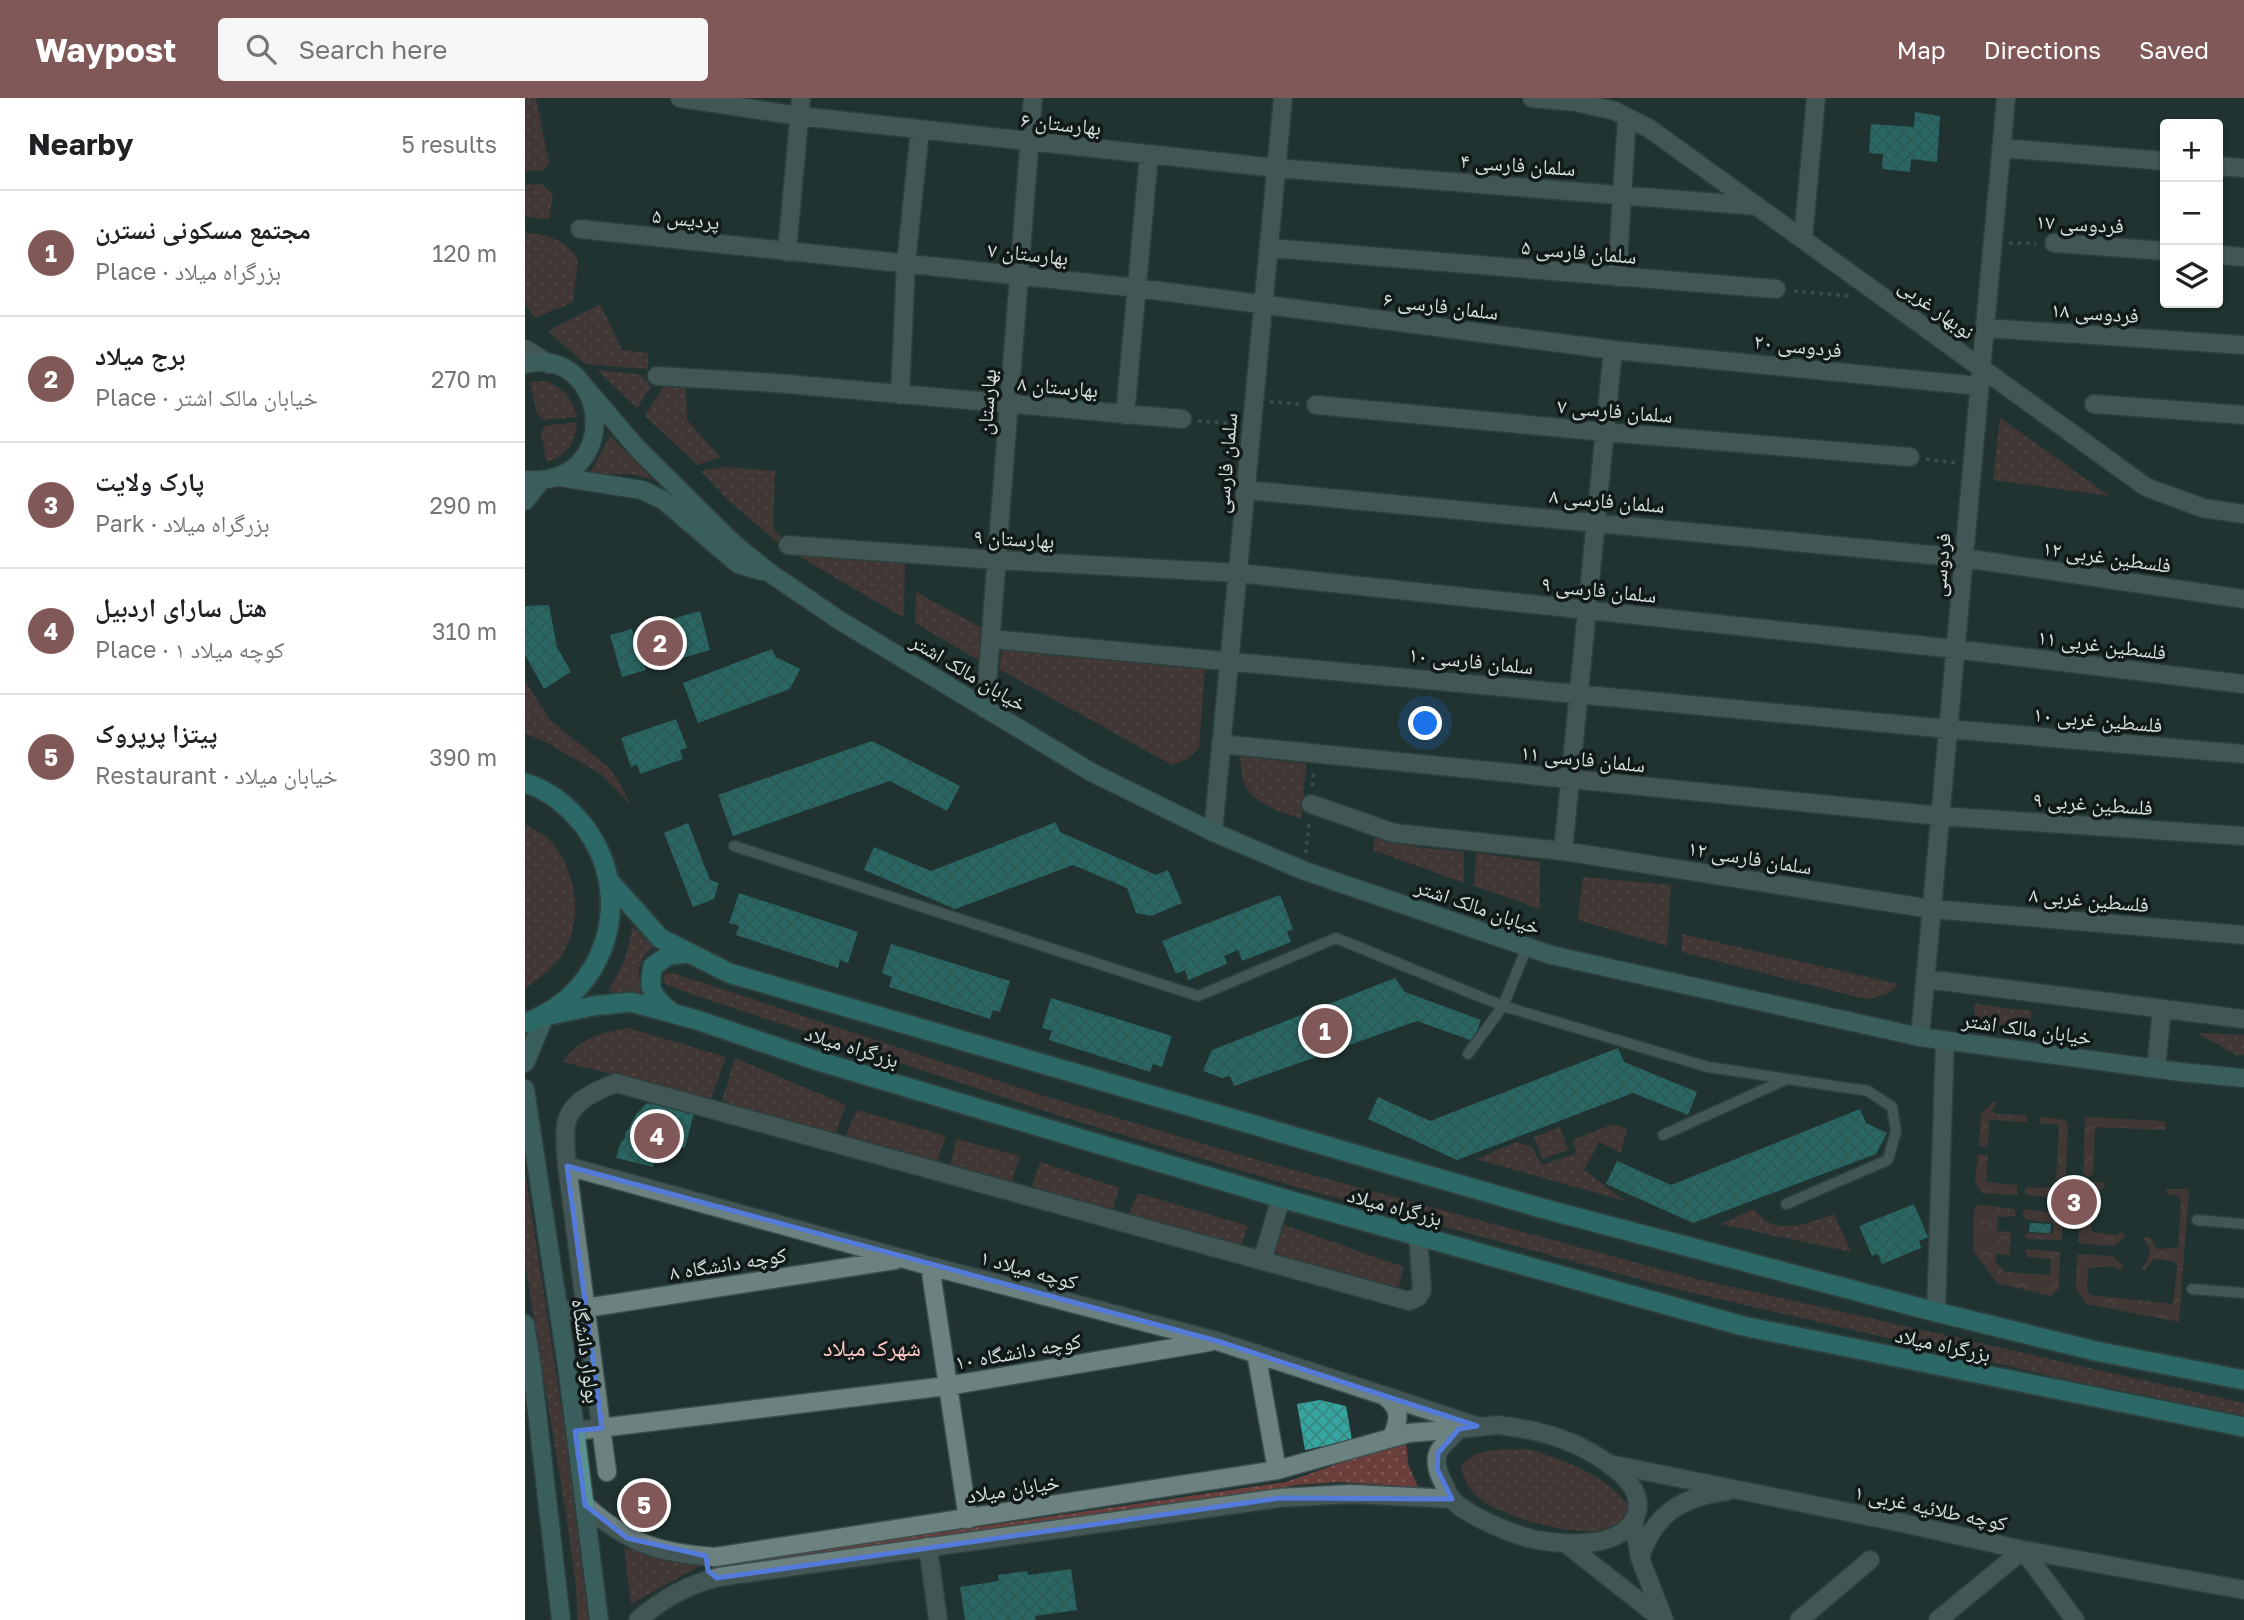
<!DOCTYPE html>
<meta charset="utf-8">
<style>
body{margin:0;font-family:"Golos Text","Noto Naskh Arabic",sans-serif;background:#f6f6f6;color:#202124}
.controls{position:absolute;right:21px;top:21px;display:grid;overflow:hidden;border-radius:7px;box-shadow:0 2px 5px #0004}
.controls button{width:63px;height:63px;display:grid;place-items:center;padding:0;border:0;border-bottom:2px solid #e0e0e0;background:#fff;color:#202124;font:35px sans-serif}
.you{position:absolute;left:901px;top:626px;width:24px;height:24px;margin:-18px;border:5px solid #fff;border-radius:50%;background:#1a73e8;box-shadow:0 0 0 10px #1a73e833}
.badge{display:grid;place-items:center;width:46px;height:46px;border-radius:50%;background:#805857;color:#fff;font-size:23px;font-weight:700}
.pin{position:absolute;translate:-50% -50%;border:4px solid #fff;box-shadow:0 2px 7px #0006}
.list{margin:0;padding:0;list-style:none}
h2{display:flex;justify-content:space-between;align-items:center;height:91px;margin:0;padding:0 28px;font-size:30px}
h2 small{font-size:23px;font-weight:400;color:#757577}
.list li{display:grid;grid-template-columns:46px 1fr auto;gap:21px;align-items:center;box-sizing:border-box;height:126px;padding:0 28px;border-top:2px solid #e0e0e0}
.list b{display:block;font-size:26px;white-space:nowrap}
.list p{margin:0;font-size:23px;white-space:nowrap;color:#757577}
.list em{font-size:23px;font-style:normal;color:#757577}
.icon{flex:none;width:38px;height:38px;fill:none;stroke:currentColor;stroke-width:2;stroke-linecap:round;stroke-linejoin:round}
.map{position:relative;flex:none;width:1719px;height:1522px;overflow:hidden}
header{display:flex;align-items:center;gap:42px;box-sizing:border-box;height:98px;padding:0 35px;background:#805857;color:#fff}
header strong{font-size:33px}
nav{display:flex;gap:38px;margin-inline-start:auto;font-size:24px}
.search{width:490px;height:63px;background:#f6f6f6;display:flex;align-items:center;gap:18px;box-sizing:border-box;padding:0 24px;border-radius:7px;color:#757577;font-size:26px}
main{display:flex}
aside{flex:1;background:#fff}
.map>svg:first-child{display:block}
</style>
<header>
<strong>Waypost</strong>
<div class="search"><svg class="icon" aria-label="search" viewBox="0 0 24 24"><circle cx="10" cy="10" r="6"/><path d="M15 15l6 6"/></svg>Search here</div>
<nav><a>Map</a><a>Directions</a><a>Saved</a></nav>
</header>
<main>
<aside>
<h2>Nearby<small>5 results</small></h2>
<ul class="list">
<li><span class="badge">1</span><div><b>مجتمع مسکونی نسترن</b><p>Place · بزرگراه میلاد</p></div><em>120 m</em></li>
<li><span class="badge">2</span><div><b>برج میلاد</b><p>Place · خیابان مالک اشتر</p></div><em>270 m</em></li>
<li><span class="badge">3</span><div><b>پارک ولایت</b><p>Park · بزرگراه میلاد</p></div><em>290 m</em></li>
<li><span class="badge">4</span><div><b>هتل سارای اردبیل</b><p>Place · کوچه میلاد ۱</p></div><em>310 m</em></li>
<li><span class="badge">5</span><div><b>پیتزا پرپروک</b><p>Restaurant · خیابان میلاد</p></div><em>390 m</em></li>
</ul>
</aside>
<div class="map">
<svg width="1719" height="1522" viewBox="0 0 1719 1522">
<defs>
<pattern id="grass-dots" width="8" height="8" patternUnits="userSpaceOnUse" patternTransform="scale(1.75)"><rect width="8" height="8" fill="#693e3b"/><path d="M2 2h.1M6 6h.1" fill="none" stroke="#7e5a57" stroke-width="1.8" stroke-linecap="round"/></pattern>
<pattern id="park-crowns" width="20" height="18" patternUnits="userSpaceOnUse" patternTransform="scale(1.75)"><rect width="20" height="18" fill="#693e3b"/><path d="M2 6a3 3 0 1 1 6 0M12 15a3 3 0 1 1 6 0" fill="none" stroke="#7e5a57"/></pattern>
<pattern id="building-cross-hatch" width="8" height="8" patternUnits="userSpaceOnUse" patternTransform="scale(1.75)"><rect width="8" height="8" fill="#36a59f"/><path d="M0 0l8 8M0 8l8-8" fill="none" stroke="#398883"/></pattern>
</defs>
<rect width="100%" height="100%" fill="#203332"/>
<path fill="url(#grass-dots)" d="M 0,0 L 11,0 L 24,65 L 19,72 L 0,73 Z
M 17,86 L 28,97 L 24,121 L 0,119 L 0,87 Z
M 0,135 C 23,136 39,142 53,161 L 48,204 L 10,220 L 0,206 Z
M 75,206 L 97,252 L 123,255 L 123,271 L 60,266 L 23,233 Z
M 72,272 L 116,277 L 126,288 L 112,310 Z
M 20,283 C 39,290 47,299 52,319 L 19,322 L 12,316 L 5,284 Z
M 140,286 L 161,290 L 162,322 L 195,359 L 173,367 L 120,318 Z
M 1475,320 L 1585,398 L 1468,382 Z
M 52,324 C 51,344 42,358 22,364 L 16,336 L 19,328 Z
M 85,338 L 129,382 L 107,376 L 64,376 Z
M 200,369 L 250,373 L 248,431 L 257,440 L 252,444 L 203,402 L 176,373 Z
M 260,450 L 380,461 L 379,520 Z
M 391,494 L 457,530 L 455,563 L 390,525 Z
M 478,548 L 680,569 L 674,650 L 662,661 L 647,667 L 474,571 Z
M 0,582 L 24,621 L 83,669 L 92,680 L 106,707 L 76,676 L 15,641 L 0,636 Z
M 715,658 L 781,666 L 776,721 C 754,713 725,706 718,681 C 716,674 716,665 715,658 Z
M 0,726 C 6,730 14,733 19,737 C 50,764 60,817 39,853 C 30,869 15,880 0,890 Z
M 851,734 L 891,749 L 939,754 L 939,785 L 848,752 Z
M 951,755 L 1015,764 L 1015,811 L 949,788 Z
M 1058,779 L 1146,787 L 1142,848 L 1053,822 Z
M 107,829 L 131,846 C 112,862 110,874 119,897 L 83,893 C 96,873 104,854 107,829 Z
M 1157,836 L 1373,886 C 1365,898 1353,899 1340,901 L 1157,854 Z
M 148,875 L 523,999 L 736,1063 L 1168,1180 L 1719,1305 L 1719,1319 L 1544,1282 L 1151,1191 L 771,1089 L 532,1017 L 169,897 L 140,886 L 138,881 L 140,876 Z
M 1449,906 L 1506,913 L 1505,928 L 1484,928 L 1450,922 Z
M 103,930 L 201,959 L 186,1001 L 38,964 C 54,940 76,935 103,930 Z
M 1672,935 L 1719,937 L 1719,957 L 1711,957 Z
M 210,960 L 321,1007 L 310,1037 L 197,1003 Z
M 332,1012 L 421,1038 L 412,1063 L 320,1039 Z
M 1088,1026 L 1102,1031 L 1096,1055 L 1074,1044 L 1059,1072 L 1100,1103 L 951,1061 L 992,1044 L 1007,1049 L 1017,1067 L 1052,1055 L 1047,1042 Z
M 1035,1029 L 1043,1052 L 1017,1061 L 1009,1039 Z
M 432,1041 L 495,1058 L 486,1086 L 425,1067 Z
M 515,1064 L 594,1090 L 587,1114 L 507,1088 Z
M 0,1073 L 45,1366 L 64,1522 L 53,1522 L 51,1489 L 43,1430 L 0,1165 Z
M 613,1095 L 723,1128 L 715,1151 L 603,1118 Z
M 1228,1111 C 1232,1114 1237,1120 1241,1123 C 1261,1135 1290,1123 1309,1116 L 1326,1154 L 1196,1126 Z
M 759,1127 L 879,1169 L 872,1194 L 747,1157 Z
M 881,1342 L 883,1366 L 893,1389 L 815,1384 L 771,1387 L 719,1397 L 204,1470 L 207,1465 L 761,1384 Z
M 1003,1351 C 1042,1363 1077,1376 1104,1407 C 1103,1459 978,1421 955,1401 C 945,1393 938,1382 936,1369 C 950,1348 980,1352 1003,1351 Z
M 99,1450 L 175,1468 L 106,1506 Z"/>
<path fill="url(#park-crowns)" d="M 1469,1003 L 1472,1006 L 1466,1012 L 1471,1016 L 1502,1017 L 1502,1024 L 1464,1022 L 1463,1046 L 1461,1049 L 1454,1048 L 1456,1016 Z
M 1518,1019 L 1540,1022 L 1543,1029 L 1540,1095 L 1536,1100 L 1503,1097 L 1500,1094 L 1501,1090 L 1531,1089 L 1534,1027 L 1515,1025 L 1514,1021 Z
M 1560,1019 L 1640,1023 L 1640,1032 L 1570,1029 L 1568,1076 L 1564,1079 L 1558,1076 Z
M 1453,1056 L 1463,1057 L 1461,1084 L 1492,1087 L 1492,1097 L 1457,1095 L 1450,1084 Z
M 1557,1084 L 1581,1084 L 1577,1092 L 1567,1093 L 1566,1131 L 1568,1134 L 1592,1137 L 1597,1134 L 1600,1139 L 1589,1148 L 1558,1146 L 1553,1143 Z
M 1640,1091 L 1664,1091 L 1654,1224 L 1561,1206 L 1551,1191 L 1552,1156 L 1588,1158 L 1598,1168 L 1596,1172 L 1587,1168 L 1563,1170 L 1562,1192 L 1565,1197 L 1648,1206 L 1652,1169 L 1648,1163 L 1629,1161 L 1619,1173 L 1617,1170 C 1626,1159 1628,1150 1617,1139 L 1626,1140 L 1632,1151 L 1653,1150 L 1656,1103 L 1653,1098 L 1644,1097 Z
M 1455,1107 L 1489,1111 L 1491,1118 L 1473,1119 L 1472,1133 L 1486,1134 L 1485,1157 L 1471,1156 L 1470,1163 L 1480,1174 L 1525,1177 L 1526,1161 L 1502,1159 L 1501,1151 L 1535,1154 L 1534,1191 L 1525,1198 L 1472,1185 L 1448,1152 L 1449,1113 L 1451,1108 Z
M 1500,1111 L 1536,1116 L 1538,1119 L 1537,1142 L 1502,1141 L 1500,1138 L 1502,1135 L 1528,1136 L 1528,1125 L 1501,1121 L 1497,1118 Z"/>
<path fill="url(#building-cross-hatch)" d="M 1390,14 L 1415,18 L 1412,64 L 1386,61 L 1385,74 L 1357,71 L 1358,56 L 1344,55 L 1346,26 L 1389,29 Z
M 24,507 L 32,549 L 46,574 L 19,591 L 0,557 L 0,508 Z
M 175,513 L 185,552 L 151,562 L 149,554 L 118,563 L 121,572 L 97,579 L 85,537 L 107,531 L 109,538 L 141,529 L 140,523 Z
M 247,551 L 251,559 L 275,571 L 265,591 L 173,625 L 158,585 Z
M 151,621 L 162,650 L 155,652 L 158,661 L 115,676 L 112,666 L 106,669 L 96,640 Z
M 347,643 L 435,688 L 422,713 L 365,683 L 208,738 L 193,697 Z
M 531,724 L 535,734 L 631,777 L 643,772 L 657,805 L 626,818 L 611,815 L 602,790 L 548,767 L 430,811 L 339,772 L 349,749 L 406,773 Z
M 163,725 L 185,782 L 194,785 L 189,801 L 168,809 L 139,735 Z
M 214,795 L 333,834 L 323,865 L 315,862 L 313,870 L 211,837 L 214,828 L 204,825 Z
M 755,797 L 768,831 L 762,834 L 766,844 L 717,863 L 713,852 L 699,858 L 702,866 L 663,882 L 660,872 L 651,876 L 637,843 Z
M 366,846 L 485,883 L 475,914 L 468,912 L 465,921 L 364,889 L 367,879 L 357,875 Z
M 870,880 L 880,894 L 956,922 L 948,943 L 892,923 L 709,988 L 705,978 L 697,980 L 678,973 L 687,952 Z
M 526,900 L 647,938 L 637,969 L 628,966 L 625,974 L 524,942 L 527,933 L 517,930 Z
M 1093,950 L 1099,964 L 1172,994 L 1163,1017 L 1108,995 L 932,1062 L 843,1021 L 853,999 L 905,1023 Z
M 122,1005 L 169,1015 L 160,1050 L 136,1044 L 128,1069 L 91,1060 L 95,1046 L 100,1040 L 100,1036 L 112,1015 Z
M 1335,1011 L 1341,1025 L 1362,1035 L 1351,1056 L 1168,1125 L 1081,1086 L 1092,1063 L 1146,1087 Z
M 1389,1106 L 1403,1139 L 1394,1143 L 1396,1150 L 1357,1166 L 1353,1156 L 1347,1158 L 1334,1128 Z
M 1505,1125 L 1526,1126 L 1525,1135 L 1504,1134 Z
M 795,1302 L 821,1308 L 827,1342 L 780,1352 L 772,1306 Z
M 132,1388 L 133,1426 L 122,1425 L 107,1418 L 104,1396 L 106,1391 Z
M 546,1471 L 552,1512 L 510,1518 L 511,1522 L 440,1522 L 435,1489 L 474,1483 L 473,1477 L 502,1473 L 503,1477 Z"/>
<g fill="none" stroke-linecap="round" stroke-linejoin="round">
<g stroke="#3d4e4d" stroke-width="13">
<path id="service" d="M 209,748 L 673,898 L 811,840 L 978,908 L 1002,849
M 943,956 L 978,908 L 1183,969 L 1343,993 L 1367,1009 L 1371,1033 L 1363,1062 L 1261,1106
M 1138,1037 L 1262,981
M 1672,1122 L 1719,1126
M 1667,1191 L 1719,1195"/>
</g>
<g stroke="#3d4e4d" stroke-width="21">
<path id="minor" d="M 155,0 L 274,18 L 751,70 L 1232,108
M 1007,0 L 1051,4 L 1090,13 L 1125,31 L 1621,389 L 1678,410 L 1719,416
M 1476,50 L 1640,63
M 1693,68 L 1719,70
M 55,131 L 612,190 L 1088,252 L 1454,288
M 1278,141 L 1291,0
M 1529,145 L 1640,153
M 744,150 L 1251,191
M 262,154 L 276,0
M 1693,157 L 1719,159
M 1092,179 L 1102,19
M 1460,230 L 1719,247
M 132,278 L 251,285 L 657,321
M 375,297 L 381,165 L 395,32
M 1569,306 L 1719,317
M 791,307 L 1080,334 L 1385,359
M 600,317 L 624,57
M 721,392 L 1439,460 L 1719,501
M 263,447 L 472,462 L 713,475 L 1430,551 L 1719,586
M 466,541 L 1423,631 L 1719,656
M 460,611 L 508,0
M 696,646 L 1415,718 L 1719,738
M 786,706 L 869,735 L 1038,753 L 1406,811 L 1719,837
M 688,734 L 758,0
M 1038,753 L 1088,252
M 1400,881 L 1719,921
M 1395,939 L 1481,0
M 1631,970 L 1637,911
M 42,1068 L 405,1168 L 692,1243 L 952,1328
M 737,1163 L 756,1100
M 405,1168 L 443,1421
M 35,1214 L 370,1162
M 1411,1214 L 1420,942
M 731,1255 L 752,1372
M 858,1297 C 876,1310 875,1320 867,1339
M 50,1333 L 422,1288 L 684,1244
M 1085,1366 L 1382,1426 L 1498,1452 L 1719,1492
M 82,1374 L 42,1068 C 41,1055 39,1040 41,1027 C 44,1004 72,992 91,985 L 884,1203 L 893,1199 L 897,1192 L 893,1138
M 403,1449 L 413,1522
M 1115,1460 C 1129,1415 1157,1399 1202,1393
M 1274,1522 L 1345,1462
M 1413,1522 L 1498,1452 L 1550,1522"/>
</g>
<g stroke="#3d4e4d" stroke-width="21">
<path id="tertiary" d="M 0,251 L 24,266
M 972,1327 C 1018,1332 1059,1344 1094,1374 C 1129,1404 1112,1438 1070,1444 C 1052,1447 1031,1445 1012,1442 C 991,1438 939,1417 926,1400 C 923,1396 921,1390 919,1386 C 914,1377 909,1366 913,1355 C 916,1347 928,1338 934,1331 Z
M 60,1407 C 102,1445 133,1455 190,1459 L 752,1372 L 884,1335 L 934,1331
M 1109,1425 L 1115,1460 L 1139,1522
M 1040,1445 L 1138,1522
M 113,1522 C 137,1501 164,1486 194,1479 L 755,1400 L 826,1396 L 927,1401"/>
</g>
<g stroke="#3d4e4d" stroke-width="21">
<path id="secondary" d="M 0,266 C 82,246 103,389 0,382
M 59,288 L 113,351 L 209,446 L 245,475 L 314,522 L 566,674 L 688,734 L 780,773 L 1026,857 L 1395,939 L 1656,974 L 1719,980
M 34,379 L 117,392 L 138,402 L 213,466 L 237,473
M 0,403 L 16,383
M 0,965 L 20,918
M 0,991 L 42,1268 L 74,1522
M 0,1226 L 7,1270 L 36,1522"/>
</g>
<g stroke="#3d4e4d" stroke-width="23">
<path id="trunk" d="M 0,685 C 24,692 44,709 59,728 C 112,798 82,896 0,925
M 85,784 L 135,840 L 204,875 L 1016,1110 L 1411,1214 L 1575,1254 L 1719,1282
M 147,915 C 128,899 122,893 128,868 L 144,857 L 165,855
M 20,918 L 68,908 L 106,904 L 172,922 L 293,963 L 756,1100 L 1218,1228 L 1719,1329"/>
</g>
<path stroke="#5c6c6b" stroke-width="3.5" stroke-dasharray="3.5 5" stroke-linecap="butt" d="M 1484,145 L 1511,145
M 1269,193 L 1324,198
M 745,304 L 776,306
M 673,323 L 711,326
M 1401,361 L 1432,365
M 787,688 L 789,672
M 781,755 L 784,724"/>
<use href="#service" stroke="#6c8280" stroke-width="10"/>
<use href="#minor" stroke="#6c8280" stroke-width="18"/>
<use href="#tertiary" stroke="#6c8280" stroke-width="18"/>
<use href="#secondary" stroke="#59928e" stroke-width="18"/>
<use href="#trunk" stroke="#3aaca6" stroke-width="19"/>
</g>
<path d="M0 0H1719V1522H0ZM 42,1068 L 692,1243 L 952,1328 L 934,1331 L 913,1355 L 912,1371 L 927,1401 L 755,1400 L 192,1480 L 183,1473 L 181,1458 L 102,1440 L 60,1407 L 50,1333 L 77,1330 Z" fill="#203332" fill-opacity=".55" fill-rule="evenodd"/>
<path fill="none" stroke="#547ada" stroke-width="5" stroke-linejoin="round" d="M 42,1068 L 692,1243 L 952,1328 L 934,1331 L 913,1355 L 912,1371 L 927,1401 L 755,1400 L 192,1480 L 183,1473 L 181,1458 L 102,1440 L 60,1407 L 50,1333 L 77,1330 Z"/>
<g text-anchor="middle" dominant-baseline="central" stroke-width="7" stroke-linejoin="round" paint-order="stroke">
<g font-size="21" fill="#d5e0df" stroke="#111919">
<text transform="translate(536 25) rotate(6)">بهارستان ۶</text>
<text transform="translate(993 66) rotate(4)">سلمان فارسی ۴</text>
<text transform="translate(161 120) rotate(6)">پردیس ۵</text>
<text transform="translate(1555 125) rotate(3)">فردوسی ۱۷</text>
<text transform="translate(1054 153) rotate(5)">سلمان فارسی ۵</text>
<text transform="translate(503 155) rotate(6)">بهارستان ۷</text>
<text transform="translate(916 207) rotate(7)">سلمان فارسی ۶</text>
<text transform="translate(1412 210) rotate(36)">نوبهار غربی</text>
<text transform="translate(1570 214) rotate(4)">فردوسی ۱۸</text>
<text transform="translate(1273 247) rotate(6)">فردوسی ۲۰</text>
<text transform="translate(533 288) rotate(5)">بهارستان ۸</text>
<text transform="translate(461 304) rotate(-86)">بهارستان</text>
<text transform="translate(1090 312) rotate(5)">سلمان فارسی ۷</text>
<text transform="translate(700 365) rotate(-85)">سلمان فارسی</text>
<text transform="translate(1082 402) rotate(5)">سلمان فارسی ۸</text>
<text transform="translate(489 440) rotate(3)">بهارستان ۹</text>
<text transform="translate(1582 458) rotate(8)">فلسطین غربی ۱۲</text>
<text transform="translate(1415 467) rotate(-85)">فردوسی</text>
<text transform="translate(1074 491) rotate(6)">سلمان فارسی ۹</text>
<text transform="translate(1577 546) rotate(7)">فلسطین غربی ۱۱</text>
<text transform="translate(946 562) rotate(6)">سلمان فارسی ۱۰</text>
<text transform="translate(444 574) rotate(31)">خیابان مالک اشتر</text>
<text transform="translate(1573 621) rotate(5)">فلسطین غربی ۱۰</text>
<text transform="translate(1058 660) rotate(6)">سلمان فارسی ۱۱</text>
<text transform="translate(1568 705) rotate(4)">فلسطین غربی ۹</text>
<text transform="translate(1225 759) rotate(9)">سلمان فارسی ۱۲</text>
<text transform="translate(1564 801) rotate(5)">فلسطین غربی ۸</text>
<text transform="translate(953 808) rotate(19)">خیابان مالک اشتر</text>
<text transform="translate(1502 930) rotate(8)">خیابان مالک اشتر</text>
<text transform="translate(327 948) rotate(17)">بزرگراه میلاد</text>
<text transform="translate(870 1108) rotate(15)">بزرگراه میلاد</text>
<text transform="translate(203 1165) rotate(-9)">کوچه دانشگاه ۸</text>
<text transform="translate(504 1171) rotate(15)">کوچه میلاد ۱</text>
<text transform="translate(1418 1246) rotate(12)">بزرگراه میلاد</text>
<text transform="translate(62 1253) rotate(82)">بولوار دانشگاه</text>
<text transform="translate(493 1253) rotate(-10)">کوچه دانشگاه ۱۰</text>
<text transform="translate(488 1390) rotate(-9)">خیابان میلاد</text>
<text transform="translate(1406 1409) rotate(12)">کوچه طلائیه غربی ۱</text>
</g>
<g font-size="23" fill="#ffcac6" stroke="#111919">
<text x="347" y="1249">شهرک میلاد</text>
</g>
</g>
</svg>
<div class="controls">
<button>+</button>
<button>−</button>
<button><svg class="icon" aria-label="layers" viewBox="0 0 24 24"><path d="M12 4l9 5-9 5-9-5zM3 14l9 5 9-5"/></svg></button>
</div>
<div class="you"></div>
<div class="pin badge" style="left:800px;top:933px">1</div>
<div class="pin badge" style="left:135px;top:545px">2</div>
<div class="pin badge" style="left:1549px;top:1104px">3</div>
<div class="pin badge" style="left:132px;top:1038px">4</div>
<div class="pin badge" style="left:119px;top:1407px">5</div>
</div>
</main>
